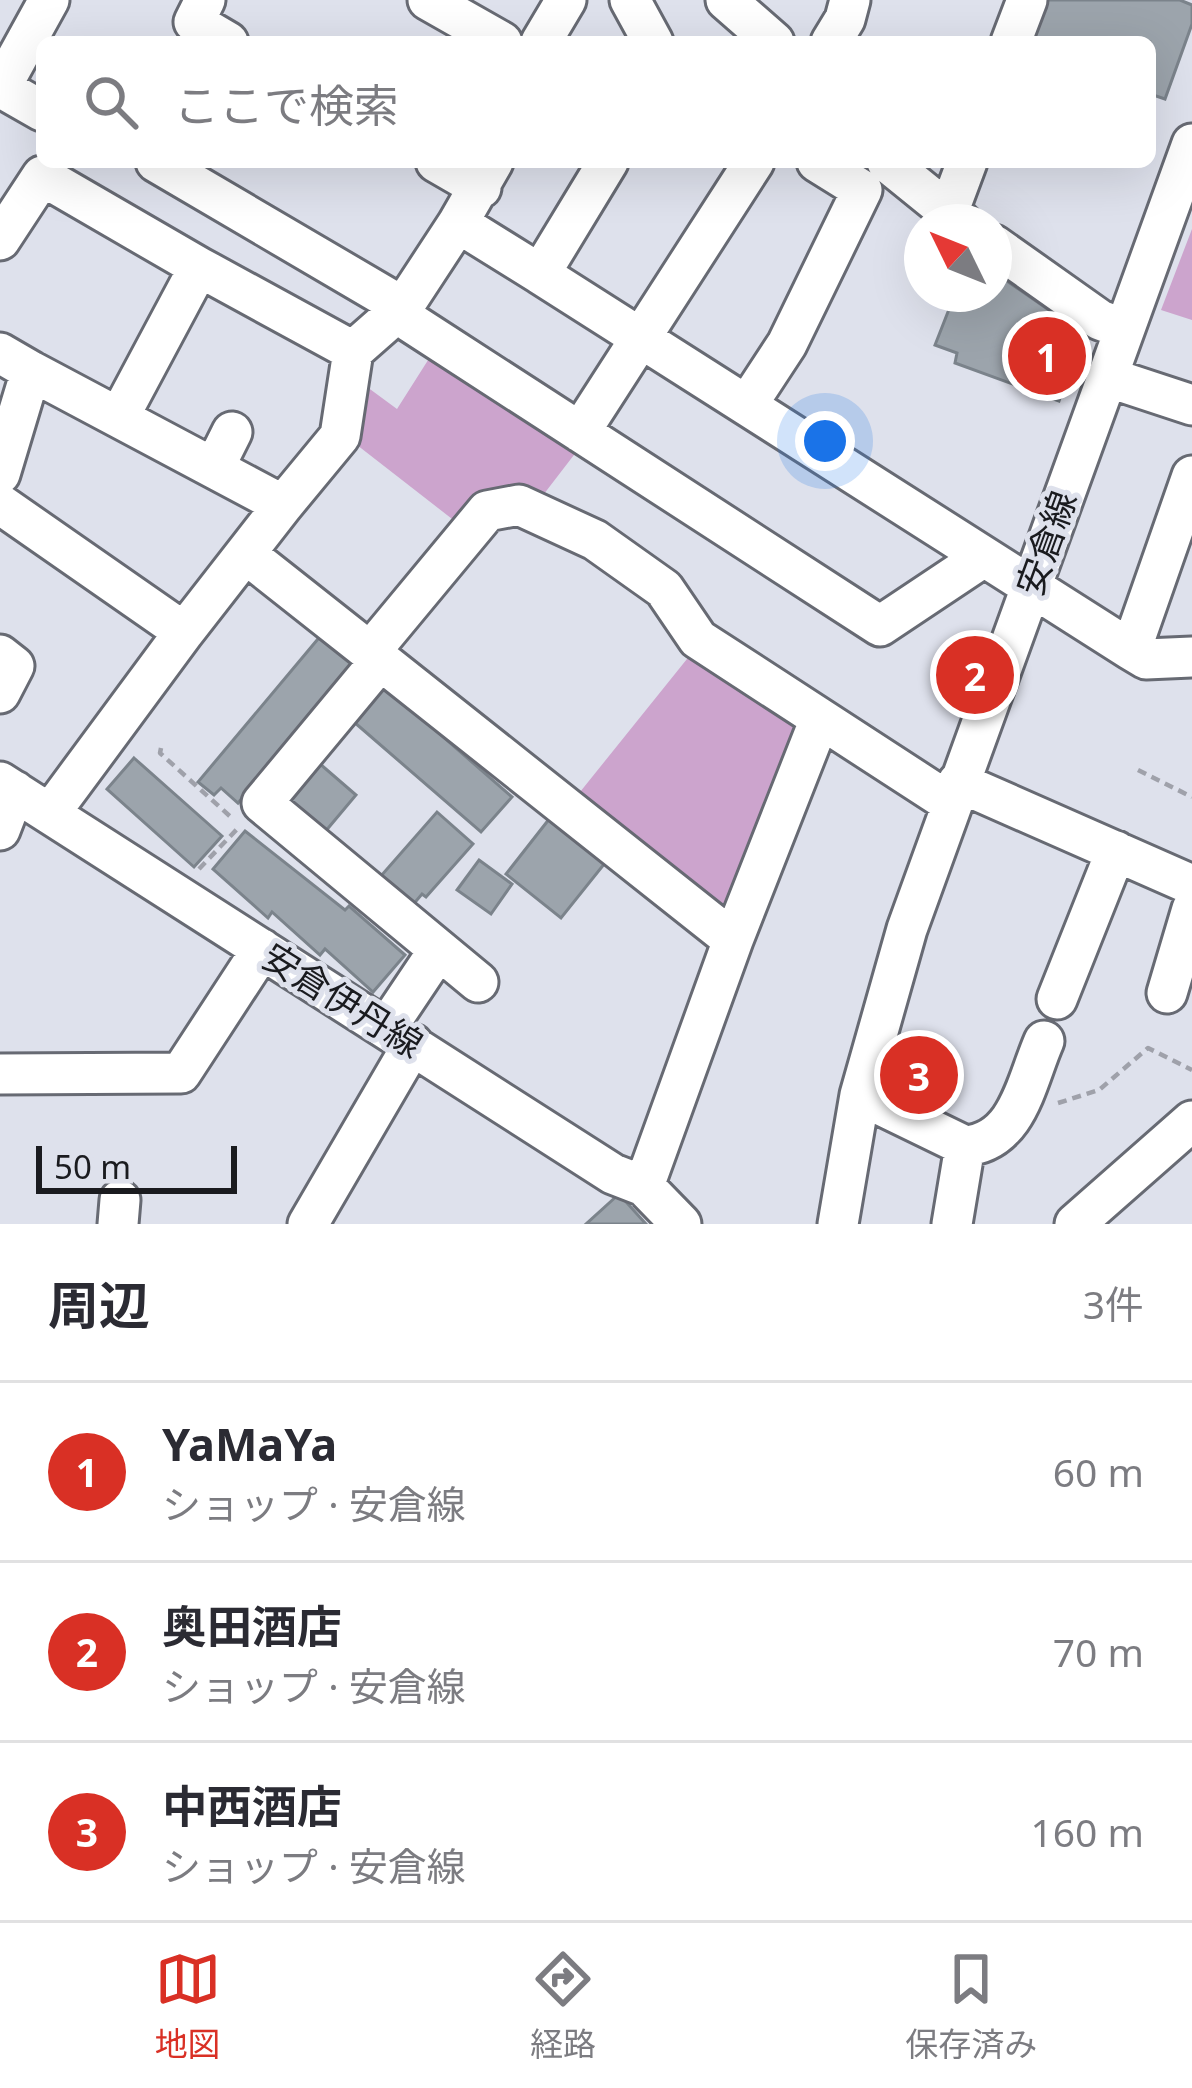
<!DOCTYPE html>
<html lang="ja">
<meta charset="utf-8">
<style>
body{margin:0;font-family:"Noto Sans","Noto Sans JP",sans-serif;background:#f7f7f7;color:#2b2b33}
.compass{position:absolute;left:904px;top:204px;width:108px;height:108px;border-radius:50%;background:#fff;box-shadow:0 12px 48px #0002;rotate:313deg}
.scale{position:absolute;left:36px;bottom:30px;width:201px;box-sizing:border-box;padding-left:12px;border:6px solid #1a1b1f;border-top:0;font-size:33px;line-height:42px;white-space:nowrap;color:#1a1b1f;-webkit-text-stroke:9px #dee1ec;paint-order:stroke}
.you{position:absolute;left:825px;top:441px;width:42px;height:42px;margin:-30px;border:9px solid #fff;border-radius:50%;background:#1a73e8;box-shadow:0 0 0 18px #1a73e833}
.badge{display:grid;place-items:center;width:78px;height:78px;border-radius:50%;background:#d93025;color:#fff;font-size:39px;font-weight:700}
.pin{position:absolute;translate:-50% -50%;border:6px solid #fff;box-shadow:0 3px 12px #0006}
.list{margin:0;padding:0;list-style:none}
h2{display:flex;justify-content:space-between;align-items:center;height:156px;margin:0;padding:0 48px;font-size:51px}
h2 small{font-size:39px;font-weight:400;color:#7c7c81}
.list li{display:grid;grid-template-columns:78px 1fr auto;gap:36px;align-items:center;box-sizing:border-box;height:180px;padding:0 48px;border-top:3px solid #e1e1e2}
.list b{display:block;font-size:45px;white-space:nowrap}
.list p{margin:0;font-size:39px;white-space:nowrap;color:#7c7c81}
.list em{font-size:39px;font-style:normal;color:#7c7c81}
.icon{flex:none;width:66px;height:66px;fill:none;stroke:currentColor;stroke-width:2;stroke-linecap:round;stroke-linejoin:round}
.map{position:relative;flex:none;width:1192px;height:1224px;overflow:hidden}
.search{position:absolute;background:#fff;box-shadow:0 12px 48px #0002;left:36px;right:36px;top:36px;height:132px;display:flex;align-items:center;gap:30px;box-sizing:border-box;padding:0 42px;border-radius:18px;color:#7c7c81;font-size:45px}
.sheet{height:696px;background:#fff}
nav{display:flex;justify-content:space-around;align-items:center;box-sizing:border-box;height:168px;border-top:3px solid #e1e1e2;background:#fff;font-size:33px;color:#7c7c81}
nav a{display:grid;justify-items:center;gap:6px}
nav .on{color:#d93025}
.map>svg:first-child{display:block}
</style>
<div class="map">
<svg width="1192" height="1224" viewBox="0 0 1192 1224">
<rect width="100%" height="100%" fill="#dee1ec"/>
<path fill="#cca4cd" d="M 1192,229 L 1192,320 L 1161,310 Z
M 437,346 L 577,451 L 537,503 L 456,522 L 348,438 L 363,384 L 397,409 Z
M 695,649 L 802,726 L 725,916 L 576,797 Z"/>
<path fill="#9ca4ac" stroke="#7b838b" stroke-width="3" d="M 1046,0 L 1180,0 L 1192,5 L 1192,24 L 1165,99 L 1150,94 L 1150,42 L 1032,42 Z
M 994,272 L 1082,333 L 1059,401 L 955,363 L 957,353 L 935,345 L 955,294 L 994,294 Z
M 323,633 L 356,662 L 238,803 L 221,788 L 214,795 L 198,782 Z
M 385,686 L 512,797 L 481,832 L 354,722 Z
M 134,758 L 222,836 L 194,867 L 107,789 Z
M 319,763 L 356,795 L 324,833 L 287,800 Z
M 437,812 L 473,844 L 426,897 L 422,894 L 406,913 L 373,885 Z
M 550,818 L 605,863 L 561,918 L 506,874 Z
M 245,831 L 345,910 L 349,906 L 405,955 L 373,992 L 325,949 L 320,955 L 272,912 L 268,918 L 213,869 Z
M 479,860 L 512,884 L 491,914 L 457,890 Z
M 619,1194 L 646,1224 L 586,1224 Z"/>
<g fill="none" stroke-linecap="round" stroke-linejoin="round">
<g stroke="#676a73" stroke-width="45">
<path id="minor" d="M 205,0 L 194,22 L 228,42
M 428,0 L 502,42
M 630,0 L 653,42
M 726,0 L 774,42
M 541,42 L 566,0
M 831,42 L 845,19 L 850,0
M 1011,42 L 1027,0
M 0,87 L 42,111
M 1,87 L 49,0
M 156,162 L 403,307 L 410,322 L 880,626 L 982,558
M 436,162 L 481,188
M 493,162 L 458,223 L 540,274 L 608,162
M 887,162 L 961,222
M 948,213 L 967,162
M 0,240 L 42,176 L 199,267 L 119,417
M 994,245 L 1100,320 L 1124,329
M 540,274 L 1131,650 L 1192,476
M 353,351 L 403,307 L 458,223
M 0,353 L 31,371 L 0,474
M 31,371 L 283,505 L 340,436 L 353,351 L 199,267
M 1107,377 L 1192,405
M 747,405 L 787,344 L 862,190 L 817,162
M 580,432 L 754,162
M 214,468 L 232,432
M 0,504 L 184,632
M 246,554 L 370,652
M 1131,650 L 1146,659 L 1192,657
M 0,655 L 14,666 L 0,693
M 380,661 L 262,803 L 478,982
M 0,782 L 613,1174 L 644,1186 L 681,1224
M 958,782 L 1192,885
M 51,812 L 184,632 L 283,505
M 0,830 L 15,791
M 733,940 L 370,652 L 487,511 L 519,505 L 595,540 L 664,589 L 698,639 L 952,804
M 1167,993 L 1192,909
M 1057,999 L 1116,851
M 387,1027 L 438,951
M 0,1074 L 181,1073 L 262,949
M 860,1095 L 965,1146 C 1018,1142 1026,1082 1044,1041
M 644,1186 L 733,940 L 820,719
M 118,1224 L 120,1200
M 308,1224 L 413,1044
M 838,1224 L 860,1095 L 907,929 L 1192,144
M 952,1224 L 965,1146
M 1075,1224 L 1192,1121"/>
</g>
<path stroke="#9fa1aa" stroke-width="4.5" stroke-dasharray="9 6" stroke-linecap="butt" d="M 161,748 L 160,753 L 233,819
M 1138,770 L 1192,797
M 199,869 L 240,826
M 1058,1103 L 1099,1090 L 1148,1048 L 1192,1070"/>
<use href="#minor" stroke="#fff" stroke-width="39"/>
</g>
<g text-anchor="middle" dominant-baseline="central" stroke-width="10" stroke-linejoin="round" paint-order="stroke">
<g font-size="36" fill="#1a1b1f" stroke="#dee1ec">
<text transform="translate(1046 543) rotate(-70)">安倉線</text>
<text transform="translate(343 1000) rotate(32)">安倉伊丹線</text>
</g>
</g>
</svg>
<svg class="compass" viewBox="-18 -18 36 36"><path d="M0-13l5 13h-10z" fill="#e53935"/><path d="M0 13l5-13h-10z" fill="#7c7c81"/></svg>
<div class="scale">50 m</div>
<div class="you"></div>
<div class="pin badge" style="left:1047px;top:356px">1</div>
<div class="pin badge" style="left:975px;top:675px">2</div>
<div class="pin badge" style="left:919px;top:1075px">3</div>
<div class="search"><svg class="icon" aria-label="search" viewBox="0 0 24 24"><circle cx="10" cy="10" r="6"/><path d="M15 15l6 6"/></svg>ここで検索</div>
</div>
<section class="sheet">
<h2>周辺<small>3件</small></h2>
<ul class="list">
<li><span class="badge">1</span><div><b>YaMaYa</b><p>ショップ · 安倉線</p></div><em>60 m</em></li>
<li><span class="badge">2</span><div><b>奥田酒店</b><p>ショップ · 安倉線</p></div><em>70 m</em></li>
<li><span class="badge">3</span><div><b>中西酒店</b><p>ショップ · 安倉線</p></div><em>160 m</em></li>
</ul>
</section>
<nav>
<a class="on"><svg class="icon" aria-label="map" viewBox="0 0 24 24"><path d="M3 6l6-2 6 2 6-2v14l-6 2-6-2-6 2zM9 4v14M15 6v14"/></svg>地図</a>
<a><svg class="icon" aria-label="directions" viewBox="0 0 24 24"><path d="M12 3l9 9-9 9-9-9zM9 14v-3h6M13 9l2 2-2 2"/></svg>経路</a>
<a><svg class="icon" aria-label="saved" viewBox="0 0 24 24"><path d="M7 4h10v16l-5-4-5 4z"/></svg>保存済み</a>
</nav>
